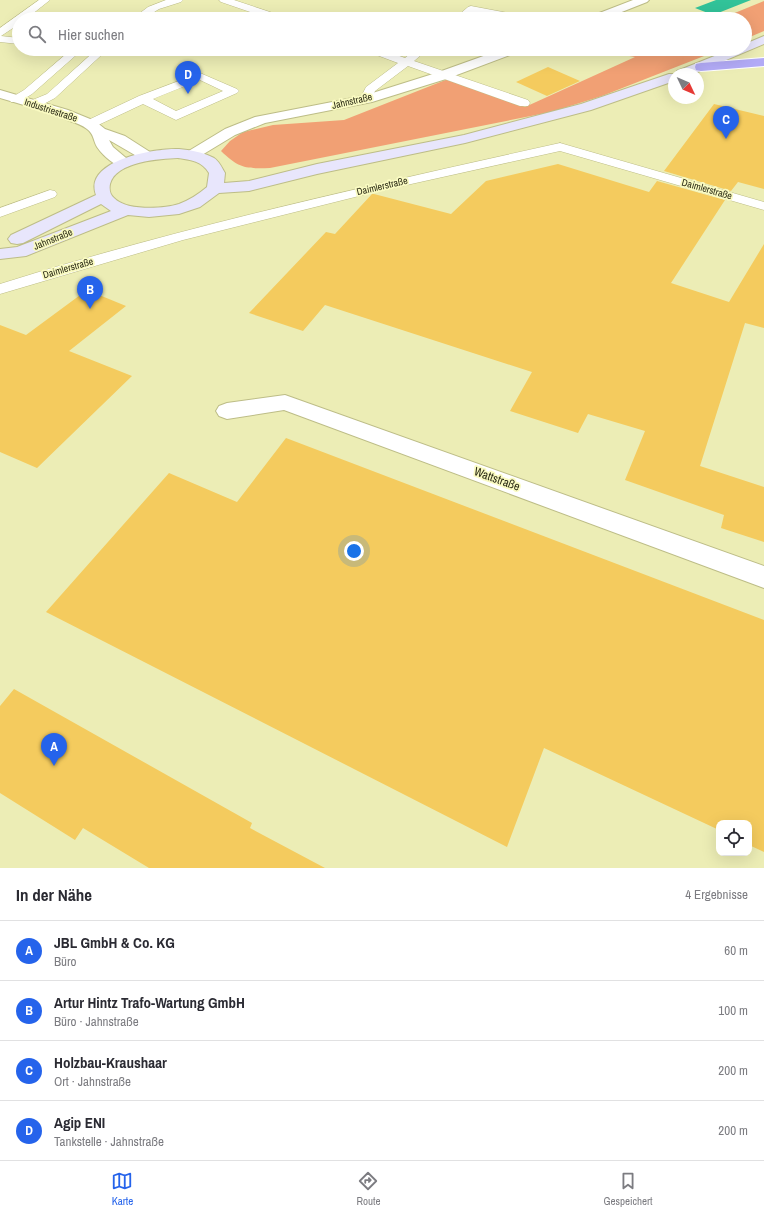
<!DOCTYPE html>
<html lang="de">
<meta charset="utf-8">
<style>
body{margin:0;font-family:"Archivo Narrow",sans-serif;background:#f2f2f3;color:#2b2b33}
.controls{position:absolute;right:12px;bottom:12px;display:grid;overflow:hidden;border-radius:8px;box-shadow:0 4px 16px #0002}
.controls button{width:36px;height:36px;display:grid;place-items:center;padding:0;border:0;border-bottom:1px solid #e1e1e2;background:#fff;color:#2b2b33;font:20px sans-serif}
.compass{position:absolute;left:668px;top:68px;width:36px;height:36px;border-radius:50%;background:#fff;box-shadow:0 4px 16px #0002;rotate:134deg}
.you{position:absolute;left:354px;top:551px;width:14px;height:14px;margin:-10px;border:3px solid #fff;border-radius:50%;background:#1a73e8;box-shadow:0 0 0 6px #1a73e833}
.badge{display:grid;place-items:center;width:26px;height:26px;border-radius:50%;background:#2563eb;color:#fff;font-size:13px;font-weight:700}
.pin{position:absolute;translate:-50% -33px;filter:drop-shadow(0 1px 2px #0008)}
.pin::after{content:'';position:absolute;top:21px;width:14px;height:12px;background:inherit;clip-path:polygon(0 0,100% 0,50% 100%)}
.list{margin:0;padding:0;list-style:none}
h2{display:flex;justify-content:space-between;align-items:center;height:52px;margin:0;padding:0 16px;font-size:17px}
h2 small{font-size:13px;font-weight:400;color:#7c7c81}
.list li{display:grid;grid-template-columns:26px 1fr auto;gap:12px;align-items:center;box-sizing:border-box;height:60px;padding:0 16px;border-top:1px solid #e1e1e2}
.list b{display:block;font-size:15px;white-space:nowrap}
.list p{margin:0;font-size:13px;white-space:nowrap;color:#7c7c81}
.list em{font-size:13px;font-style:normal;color:#7c7c81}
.icon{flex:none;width:22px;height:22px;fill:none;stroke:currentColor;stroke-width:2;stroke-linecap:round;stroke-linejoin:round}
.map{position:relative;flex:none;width:764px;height:868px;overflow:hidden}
.search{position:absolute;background:#fff;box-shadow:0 4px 16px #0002;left:12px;right:12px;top:12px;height:44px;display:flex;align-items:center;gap:10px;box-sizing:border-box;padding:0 14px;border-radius:22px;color:#7c7c81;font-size:15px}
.sheet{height:292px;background:#fff}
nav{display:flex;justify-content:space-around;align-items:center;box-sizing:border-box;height:56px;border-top:1px solid #e1e1e2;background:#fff;font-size:11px;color:#7c7c81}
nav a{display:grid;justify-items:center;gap:2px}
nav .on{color:#2563eb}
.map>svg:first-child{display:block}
</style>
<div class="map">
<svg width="764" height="868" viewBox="0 0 764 868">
<rect width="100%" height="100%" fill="#ecedb5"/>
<path fill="#f1a074" d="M 764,1 L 764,31 L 745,39 L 745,19 L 720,19 Z
M 590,49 L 722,49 L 602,96 L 551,112 L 270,168 C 245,169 239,168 221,151 L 230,141 L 243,132 L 273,125 L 344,120 L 448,79 L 525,107 L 635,57 Z"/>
<path fill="#32c399" d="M 716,0 L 751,0 L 713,15 L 695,8 Z"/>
<path fill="#f4cb5e" d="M 548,67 L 580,81 L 547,96 L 516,82 Z
M 714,104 L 764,116 L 764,189 L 738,182 L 731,191 L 664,171 Z
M 558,164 L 649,192 L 657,181 L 725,200 L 671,283 L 729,302 L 764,244 L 764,328 L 745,323 L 700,466 L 764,487 L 764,542 L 721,528 L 724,515 L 625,480 L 645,431 L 588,414 L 578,433 L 510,411 L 532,372 L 325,305 L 303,331 L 249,313 L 326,232 L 335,234 L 372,194 L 374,194 L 451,214 L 486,181 Z
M 87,290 L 126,306 L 69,351 L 132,376 L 37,468 L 0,452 L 0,325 L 26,335 Z
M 286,438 L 764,620 L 764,852 L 749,845 L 749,823 L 719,823 L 719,830 L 544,748 L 507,847 L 46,612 L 169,473 L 237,502 Z
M 14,689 L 252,823 L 250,828 L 325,868 L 149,868 L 83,828 L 75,840 L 0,793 L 0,706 Z"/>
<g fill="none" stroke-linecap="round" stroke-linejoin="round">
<g stroke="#bdbd87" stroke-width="1">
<path id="lane" d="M 39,0 L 50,0 L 26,19 L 19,19 L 19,24 L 1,36 L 19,38 L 19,44 L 0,42 L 0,28 Z
M 166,0 L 183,0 L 181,2 L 159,9 L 143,19 L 132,19 L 148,7 Z
M 219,0 L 234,0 L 285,17 L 286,19 L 271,19 L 221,2 Z
M 471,6 L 508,13 L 513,16 L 508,19 L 473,12 L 465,19 L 454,19 L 468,7 Z
M 72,49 L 83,49 L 32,94 L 19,102 L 11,102 L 9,99 L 24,90 Z
M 97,49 L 108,49 L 55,98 L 38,107 L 30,107 L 28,104 L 30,101 L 47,94 Z
M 365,49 L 380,49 L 405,58 L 416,49 L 428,49 L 414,61 L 528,100 L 530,103 L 528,106 L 520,106 L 408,66 L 375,91 L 370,102 L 362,102 L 360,99 L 366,87 L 398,63 L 366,51 Z
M 200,73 L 237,89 L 239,91 L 237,93 L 176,120 L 143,104 L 94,127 L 86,127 L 84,124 L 86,121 L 139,96 ZM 200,80 L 223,91 L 176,111 L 153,99 Z
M 560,143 L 764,202 L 764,210 L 560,151 L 375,192 L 183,240 L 0,294 L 0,284 C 184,226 372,185 560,143 Z
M 50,190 L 55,191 L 57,194 L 55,197 L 0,217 L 0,208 Z"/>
</g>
<g stroke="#bdbd87" stroke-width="2">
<path id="street" d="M 633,0 L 649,0 L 647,2 L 604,19 L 587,19 L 589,17 Z
M 503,49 L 520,49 L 518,52 L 446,79 L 372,102 L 265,123 L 235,135 L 197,158 L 192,160 L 187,158 L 184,155 L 187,152 L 225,129 L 255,117 L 363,96 L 436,73 Z
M 0,90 L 68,110 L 95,121 L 105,129 L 125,136 L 150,152 L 153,155 L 150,158 L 145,160 L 140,158 L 109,140 L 113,147 L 132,163 L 129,166 C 117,169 104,157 97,147 C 93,140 94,134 87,129 C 82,125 76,123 70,121 C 48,112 24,105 0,98 Z
M 285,395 L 764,566 L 764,588 L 284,410 L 227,419 L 219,416 L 216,411 L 219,406 L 227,403 Z"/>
</g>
<g stroke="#bdbd87" stroke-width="2">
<path id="secondary" d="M 764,36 L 764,44 L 693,74 L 674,74 L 674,81 L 591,110 L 465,143 L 317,174 L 249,191 L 219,193 L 200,207 L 179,214 L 149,217 L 128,215 L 26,256 L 0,259 L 0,249 L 17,247 L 111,211 L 101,204 L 23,243 L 17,244 L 11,243 L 8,239 L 11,235 L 96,195 C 83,160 156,148 179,149 C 190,150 203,152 214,158 C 219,161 222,168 225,173 L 224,183 L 249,181 L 317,164 L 464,135 L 581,104 L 669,74 L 676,74 L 677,71 L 732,49 L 745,49 L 745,44 ZM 178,158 C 191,160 202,161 209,173 L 207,187 C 199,194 189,200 179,204 C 163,209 126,211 114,198 C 110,195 109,189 110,184 C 116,161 160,159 178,158 Z"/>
</g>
<g stroke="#fff" stroke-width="2">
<path id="highway" d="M 764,58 L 764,66 L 701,71 L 696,70 L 695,67 L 696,64 L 701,63 Z"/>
</g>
<use href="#lane" fill="#fff" fill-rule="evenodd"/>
<use href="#street" fill="#fff" fill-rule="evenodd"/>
<use href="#secondary" fill="#e8e6fc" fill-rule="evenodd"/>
<use href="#highway" fill="#b2aaf6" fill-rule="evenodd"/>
</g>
<g text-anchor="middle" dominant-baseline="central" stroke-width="3.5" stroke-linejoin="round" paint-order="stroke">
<g font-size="10" fill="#2c2c16" stroke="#fafbc2">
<text transform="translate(352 101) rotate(-13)">Jahnstraße</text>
<text transform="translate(51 110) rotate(18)">Industriestraße</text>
<text transform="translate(382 186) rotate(-13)">Daimlerstraße</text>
<text transform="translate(707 189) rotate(16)">Daimlerstraße</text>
<text transform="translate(53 239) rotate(-22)">Jahnstraße</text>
<text transform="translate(68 268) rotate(-16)">Daimlerstraße</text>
</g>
<g font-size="12" fill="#2c2c16" stroke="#fafbc2">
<text transform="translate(497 479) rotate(20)">Wattstraße</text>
</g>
</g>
</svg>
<div class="controls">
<button><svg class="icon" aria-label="locate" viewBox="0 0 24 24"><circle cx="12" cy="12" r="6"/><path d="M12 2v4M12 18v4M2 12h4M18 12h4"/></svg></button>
</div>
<svg class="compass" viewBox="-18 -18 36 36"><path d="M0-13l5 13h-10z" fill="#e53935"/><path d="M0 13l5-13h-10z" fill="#7c7c81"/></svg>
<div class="you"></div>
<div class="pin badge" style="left:54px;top:766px">A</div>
<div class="pin badge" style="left:90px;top:309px">B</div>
<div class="pin badge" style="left:726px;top:139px">C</div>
<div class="pin badge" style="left:188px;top:94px">D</div>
<div class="search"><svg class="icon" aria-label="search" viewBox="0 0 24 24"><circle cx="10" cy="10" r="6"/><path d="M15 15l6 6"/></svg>Hier suchen</div>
</div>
<section class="sheet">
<h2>In der Nähe<small>4 Ergebnisse</small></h2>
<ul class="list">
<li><span class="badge">A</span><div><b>JBL GmbH &amp; Co. KG</b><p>Büro</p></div><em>60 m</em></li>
<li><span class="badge">B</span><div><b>Artur Hintz Trafo-Wartung GmbH</b><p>Büro · Jahnstraße</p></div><em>100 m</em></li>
<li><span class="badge">C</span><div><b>Holzbau-Kraushaar</b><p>Ort · Jahnstraße</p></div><em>200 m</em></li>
<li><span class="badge">D</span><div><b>Agip ENI</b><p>Tankstelle · Jahnstraße</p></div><em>200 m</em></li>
</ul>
</section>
<nav>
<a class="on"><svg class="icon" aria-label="map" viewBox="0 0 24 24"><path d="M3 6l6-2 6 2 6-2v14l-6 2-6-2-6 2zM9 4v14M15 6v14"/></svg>Karte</a>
<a><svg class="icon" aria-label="directions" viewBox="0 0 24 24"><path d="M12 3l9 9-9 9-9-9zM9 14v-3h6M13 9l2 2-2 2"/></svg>Route</a>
<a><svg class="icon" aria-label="saved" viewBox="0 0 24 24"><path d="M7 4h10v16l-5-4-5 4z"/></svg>Gespeichert</a>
</nav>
